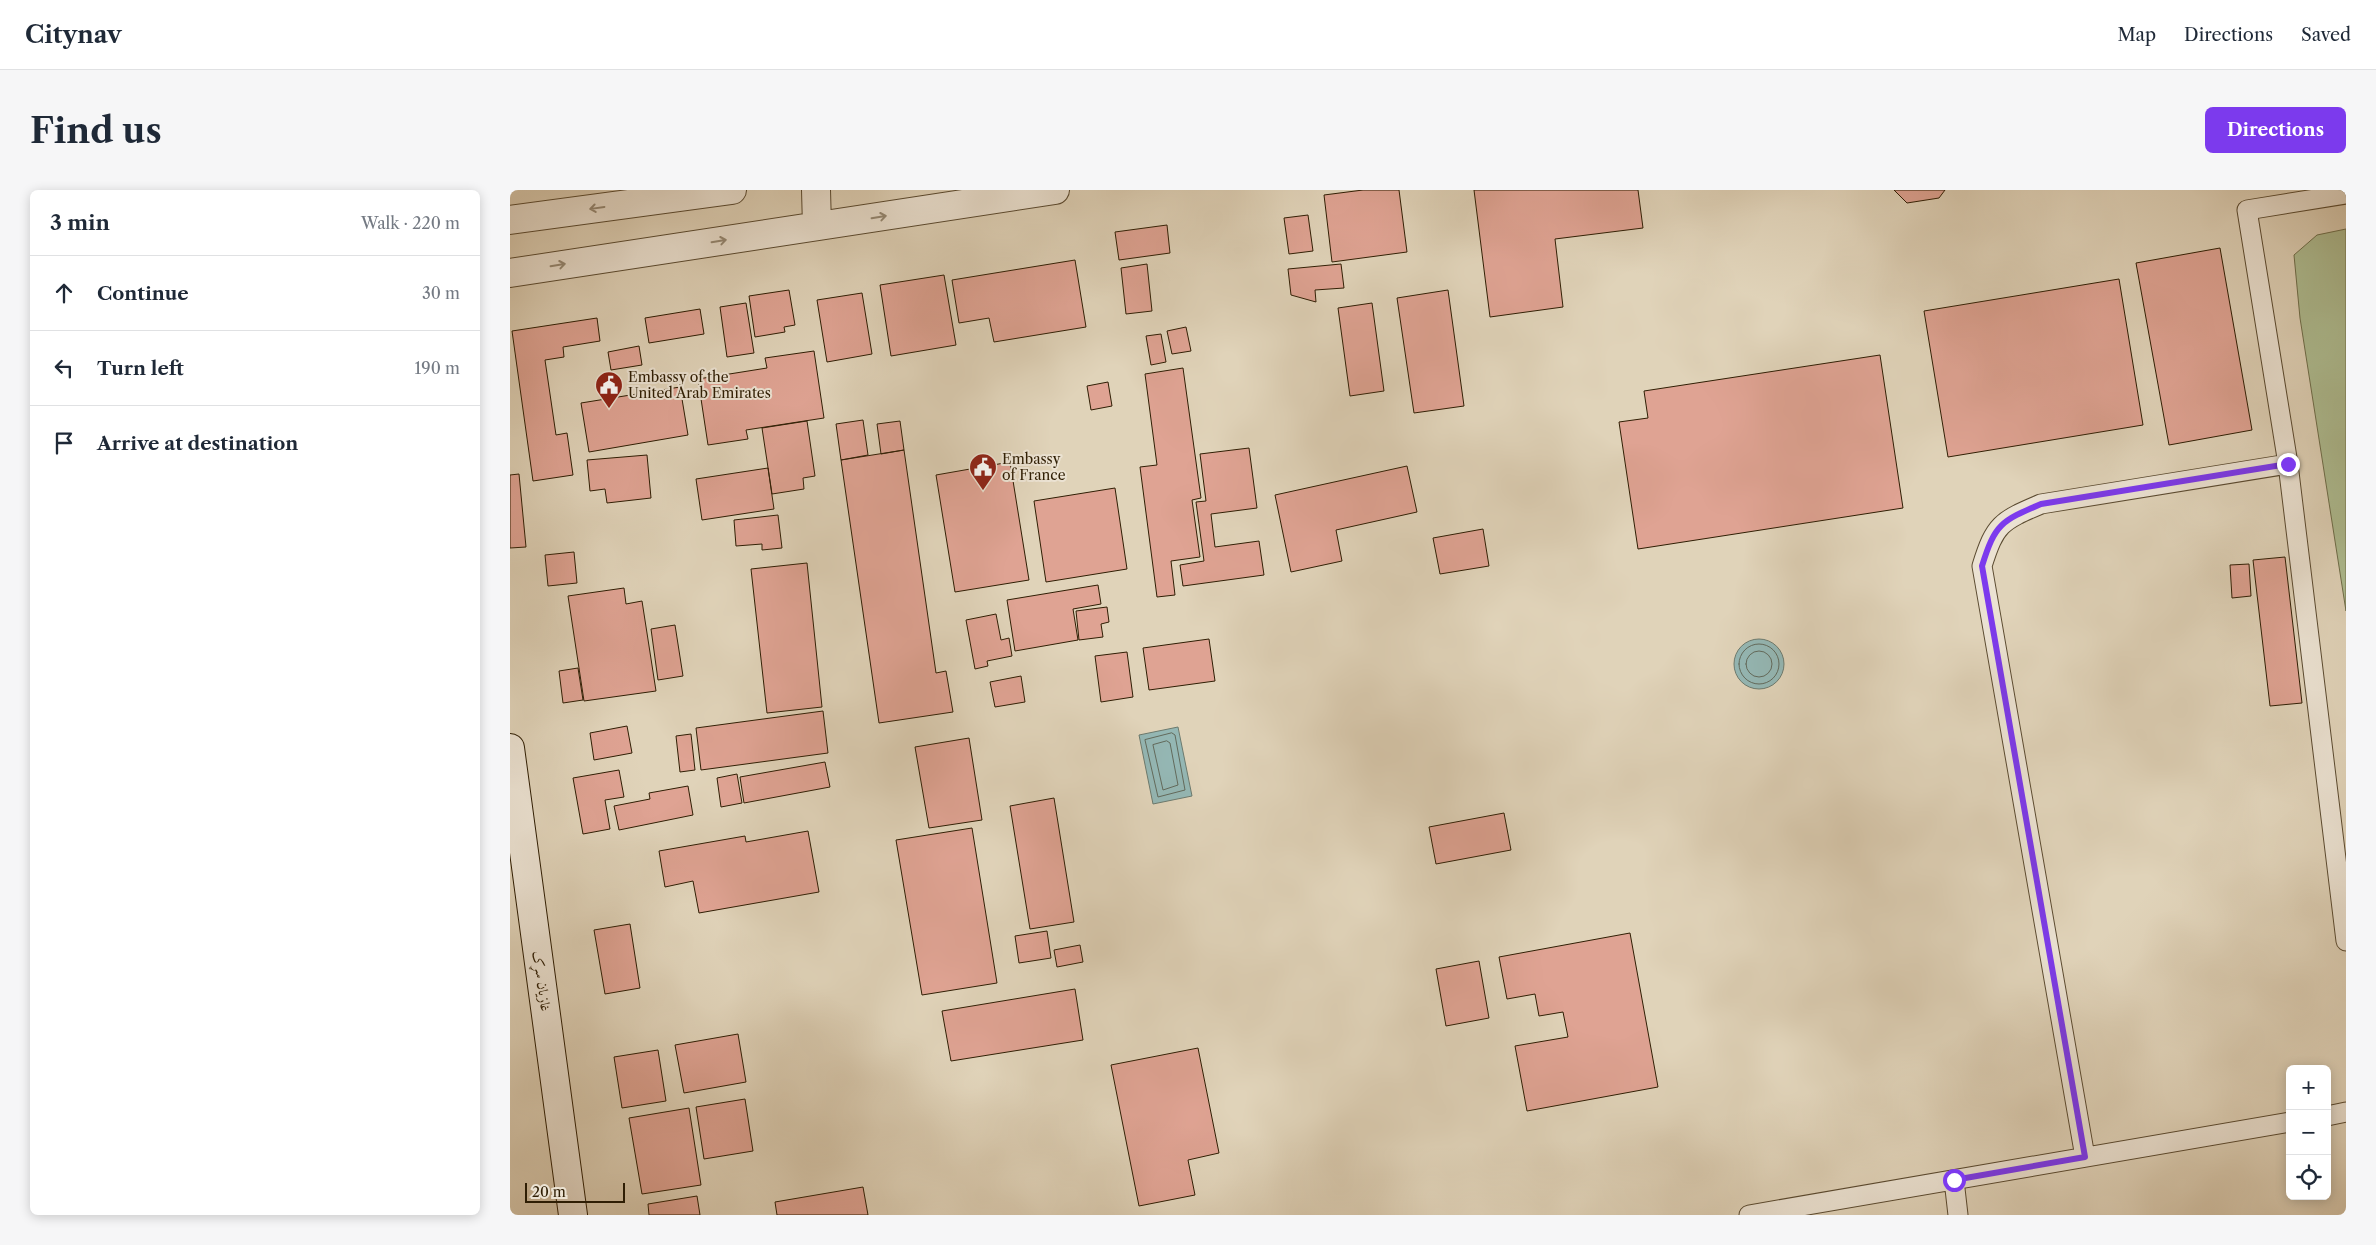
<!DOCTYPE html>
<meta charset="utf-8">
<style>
body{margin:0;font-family:"Libre Caslon Text",Amiri,serif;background:#f6f6f7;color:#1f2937}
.controls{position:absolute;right:15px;bottom:15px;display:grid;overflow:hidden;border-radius:8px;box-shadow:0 2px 12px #0003}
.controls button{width:45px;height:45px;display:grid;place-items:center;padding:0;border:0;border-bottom:1px solid #e0e1e3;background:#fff;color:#1f2937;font:25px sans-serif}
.scale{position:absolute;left:15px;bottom:12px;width:100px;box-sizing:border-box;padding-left:5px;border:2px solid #2f1e04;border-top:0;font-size:14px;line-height:18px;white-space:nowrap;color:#2f1e04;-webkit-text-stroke:4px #ebe2d2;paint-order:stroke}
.stop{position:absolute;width:15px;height:15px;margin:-11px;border:4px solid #7c3aed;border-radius:50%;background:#fff}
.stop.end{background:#7c3aed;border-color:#fff;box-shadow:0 1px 5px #0008}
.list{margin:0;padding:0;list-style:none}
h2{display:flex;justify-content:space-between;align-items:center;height:65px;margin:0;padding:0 20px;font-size:21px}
h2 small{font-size:16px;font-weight:400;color:#747a83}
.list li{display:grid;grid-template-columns:32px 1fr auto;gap:15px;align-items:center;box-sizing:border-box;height:75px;padding:0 20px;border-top:1px solid #e0e1e3}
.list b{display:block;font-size:19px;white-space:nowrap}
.list em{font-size:16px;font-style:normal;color:#747a83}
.icon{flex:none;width:28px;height:28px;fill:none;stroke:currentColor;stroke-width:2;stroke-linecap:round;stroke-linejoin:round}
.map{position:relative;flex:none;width:1836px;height:1025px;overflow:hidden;border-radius:8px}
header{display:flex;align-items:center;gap:30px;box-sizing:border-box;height:70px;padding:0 25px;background:#fff;border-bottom:1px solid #e0e1e3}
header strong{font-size:24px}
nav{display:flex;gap:28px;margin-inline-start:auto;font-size:18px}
.intro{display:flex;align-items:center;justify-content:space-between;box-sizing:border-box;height:120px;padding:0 30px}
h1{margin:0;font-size:35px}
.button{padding:12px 22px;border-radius:8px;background:#7c3aed;color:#fff;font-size:18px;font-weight:700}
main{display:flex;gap:30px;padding:0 30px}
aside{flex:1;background:#fff;border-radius:8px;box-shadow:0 2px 12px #0003}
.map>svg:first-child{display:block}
</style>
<header>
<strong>Citynav</strong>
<nav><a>Map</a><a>Directions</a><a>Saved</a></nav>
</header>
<div class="intro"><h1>Find us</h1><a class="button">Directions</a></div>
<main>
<aside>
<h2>3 min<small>Walk · 220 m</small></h2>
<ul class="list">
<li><svg class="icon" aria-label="ahead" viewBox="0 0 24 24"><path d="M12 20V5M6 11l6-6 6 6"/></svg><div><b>Continue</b></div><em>30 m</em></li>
<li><svg class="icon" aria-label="left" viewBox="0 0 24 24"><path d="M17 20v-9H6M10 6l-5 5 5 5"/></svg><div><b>Turn left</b></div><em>190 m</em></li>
<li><svg class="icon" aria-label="arrive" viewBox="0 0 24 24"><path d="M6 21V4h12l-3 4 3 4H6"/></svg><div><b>Arrive at destination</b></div></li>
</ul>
</aside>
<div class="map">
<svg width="1836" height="1025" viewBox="0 0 1836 1025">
<rect width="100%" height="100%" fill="#e0d3b9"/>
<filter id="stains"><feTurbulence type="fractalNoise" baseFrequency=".004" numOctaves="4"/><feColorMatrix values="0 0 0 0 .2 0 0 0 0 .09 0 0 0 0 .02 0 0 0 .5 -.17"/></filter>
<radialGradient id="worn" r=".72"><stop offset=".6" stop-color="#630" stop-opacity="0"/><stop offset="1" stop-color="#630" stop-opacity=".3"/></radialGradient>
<path fill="#aebd92" stroke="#6e6e4b" d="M 1836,39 L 1836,421 L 1790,128 L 1784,65 L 1807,45 Z"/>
<path fill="#94b7b4" stroke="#6c7a6e" d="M1224 474a25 25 0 1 1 50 0a25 25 0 1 1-50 0Z
M 668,537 L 682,606 L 643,614 L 629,545 Z"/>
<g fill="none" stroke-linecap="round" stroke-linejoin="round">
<path stroke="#626a5c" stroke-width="1" d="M1229 474a20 20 0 1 1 40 0a20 20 0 1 1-40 0Z
M1236 474a13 13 0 1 1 26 0a13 13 0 1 1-26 0Z
M 662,543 L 665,545 L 675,600 L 648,607 L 635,550 Z
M 657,551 L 660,553 L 668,595 L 653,600 L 643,555 Z"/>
</g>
<path fill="#dfa393" stroke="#2f1e04" d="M 853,0 L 889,0 L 897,62 L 822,72 L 814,5 Z
M 964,0 L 1128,0 L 1133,38 L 1045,49 L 1053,117 L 980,127 Z
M 1384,0 L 1435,0 L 1429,8 L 1397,13 Z
M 798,25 L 803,61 L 779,64 L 774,28 Z
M 657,35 L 660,63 L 609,70 L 605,42 Z
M 1710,58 L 1742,240 L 1659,255 L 1626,73 Z
M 565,70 L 576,137 L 484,152 L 479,128 L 449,133 L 442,90 Z
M 637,74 L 642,121 L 616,124 L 611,78 Z
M 831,74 L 834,98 L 805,100 L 806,112 L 781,105 L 778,79 Z
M 434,85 L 446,155 L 381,166 L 370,95 Z
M 1609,89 L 1633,235 L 1438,267 L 1414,121 Z
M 279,100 L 285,135 L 274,137 L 275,142 L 245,147 L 239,106 Z
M 938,100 L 954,216 L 904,223 L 887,108 Z
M 352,103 L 362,164 L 317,172 L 307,110 Z
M 236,113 L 244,163 L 217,167 L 210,117 Z
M 862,113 L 874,201 L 840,206 L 828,118 Z
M 190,119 L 194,144 L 139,153 L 135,128 Z
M 87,128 L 90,151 L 53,157 L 54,167 L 35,170 L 46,245 L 57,243 L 63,285 L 23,291 L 2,141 Z
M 676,137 L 681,161 L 662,164 L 657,141 Z
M 651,144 L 656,172 L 641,175 L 636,146 Z
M 129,156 L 132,175 L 101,180 L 98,162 Z
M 304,161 L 314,228 L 236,240 L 238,249 L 198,255 L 188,189 L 257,178 L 255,168 Z
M 1370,165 L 1393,318 L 1128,359 L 1109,232 L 1138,228 L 1134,201 Z
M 673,178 L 691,308 L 682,310 L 690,367 L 661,371 L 665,405 L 647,407 L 630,277 L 647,275 L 635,184 Z
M 598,192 L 602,216 L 581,220 L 577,196 Z
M 170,197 L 178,245 L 79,262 L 71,213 Z
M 353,230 L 358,265 L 331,270 L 326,234 Z
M 297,231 L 305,286 L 293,288 L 294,299 L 262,304 L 252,238 Z
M 390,231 L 394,260 L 371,264 L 367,234 Z
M 739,258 L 747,318 L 701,324 L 705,357 L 749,351 L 754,385 L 673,396 L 670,375 L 694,371 L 686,312 L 696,311 L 690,264 Z
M 394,260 L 426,483 L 436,481 L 443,522 L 369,533 L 331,270 Z
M 137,265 L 141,308 L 97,313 L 95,299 L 80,301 L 77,270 Z
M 500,272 L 519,390 L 445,402 L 426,285 Z
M 897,276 L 907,322 L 826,340 L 832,371 L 781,382 L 765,305 Z
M 258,278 L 264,319 L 192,330 L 186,289 Z
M 9,284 L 16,357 L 0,358 L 0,285 Z
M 605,298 L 617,379 L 536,392 L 524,311 Z
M 268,325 L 272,358 L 252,360 L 252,354 L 226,356 L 224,330 Z
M 973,339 L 979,376 L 930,384 L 923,348 Z
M 64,362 L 67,393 L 38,396 L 35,365 Z
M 1775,367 L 1792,513 L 1760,516 L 1743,370 Z
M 297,373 L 312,517 L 257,523 L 241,379 Z
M 1739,374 L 1741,406 L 1722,408 L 1720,375 Z
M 588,395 L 591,414 L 563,419 L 568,450 L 505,461 L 497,410 Z
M 114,398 L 116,414 L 132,411 L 146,501 L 74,511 L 58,406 Z
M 597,417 L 599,432 L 591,434 L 593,447 L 569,450 L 566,421 Z
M 486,424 L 491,450 L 499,448 L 502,466 L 477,471 L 478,476 L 465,479 L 456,430 Z
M 165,435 L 173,486 L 148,490 L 141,439 Z
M 699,449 L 705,491 L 639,500 L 633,458 Z
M 617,462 L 623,507 L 591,512 L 585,466 Z
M 68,478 L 73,510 L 53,513 L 49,481 Z
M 511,486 L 515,512 L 485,517 L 480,492 Z
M 313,521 L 318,563 L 191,580 L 186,538 Z
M 117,536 L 122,563 L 84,570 L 80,543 Z
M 181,544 L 185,580 L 170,582 L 166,546 Z
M 459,548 L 472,630 L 419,638 L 405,557 Z
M 315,572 L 320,597 L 234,613 L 230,587 Z
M 109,580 L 114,607 L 95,610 L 100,639 L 73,644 L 63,588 Z
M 227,584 L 232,613 L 211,617 L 207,588 Z
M 178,596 L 183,625 L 109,640 L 104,616 L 140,609 L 139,603 Z
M 544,608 L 564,732 L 520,739 L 500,616 Z
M 994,623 L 1001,660 L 926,674 L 919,637 Z
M 462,638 L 487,793 L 412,805 L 386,650 Z
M 298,641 L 309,702 L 189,723 L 183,691 L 155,697 L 149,661 L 235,646 L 236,652 Z
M 120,734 L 130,798 L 95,804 L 84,740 Z
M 537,741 L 541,768 L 509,773 L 505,746 Z
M 1120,743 L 1148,897 L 1017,921 L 1005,856 L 1058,847 L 1053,822 L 1029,826 L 1025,804 L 997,809 L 989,767 Z
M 570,755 L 573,772 L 547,777 L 544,760 Z
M 969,771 L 979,828 L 936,836 L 926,779 Z
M 565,799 L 573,850 L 441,871 L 432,821 Z
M 228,844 L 236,892 L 174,903 L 165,855 Z
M 688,858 L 709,963 L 678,970 L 685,1005 L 629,1016 L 601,875 Z
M 148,860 L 156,911 L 112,918 L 104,867 Z
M 235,909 L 243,961 L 194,969 L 186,917 Z
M 179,918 L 191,995 L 132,1004 L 119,928 Z
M 353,997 L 358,1025 L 267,1025 L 265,1012 Z
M 187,1006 L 190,1025 L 139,1025 L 138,1014 Z"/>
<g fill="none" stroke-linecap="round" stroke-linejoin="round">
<g stroke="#5b4b31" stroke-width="21">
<path id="service" d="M 1778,274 L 1836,751
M 1817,926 L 1836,922
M 1575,967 L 1472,376 C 1485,334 1491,331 1531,314 L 1778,274 L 1737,20 L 1836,4
M 1444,990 L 1448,1025
M 1239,1025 L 1780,932"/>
</g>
<g stroke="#5b4b31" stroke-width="30">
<path id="minor" d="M 306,0 L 307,36
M 0,30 L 222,0
M 0,83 L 545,0"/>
</g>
<g stroke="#2f1e04" stroke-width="30">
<path id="secondary" d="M 0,558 L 63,1025"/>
</g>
<use href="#service" stroke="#ebe2d2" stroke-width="19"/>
<use href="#minor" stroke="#ebe2d2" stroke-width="28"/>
<use href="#secondary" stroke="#ebe2d2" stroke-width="28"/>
</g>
<defs><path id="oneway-shaft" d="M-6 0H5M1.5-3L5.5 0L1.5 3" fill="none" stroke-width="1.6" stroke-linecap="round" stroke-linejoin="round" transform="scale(1.25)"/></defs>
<g stroke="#968a75">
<use href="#oneway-shaft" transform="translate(87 18) rotate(172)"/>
<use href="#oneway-shaft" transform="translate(369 27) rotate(-9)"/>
<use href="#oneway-shaft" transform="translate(209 51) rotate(-9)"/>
<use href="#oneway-shaft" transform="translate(48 75) rotate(-9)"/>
</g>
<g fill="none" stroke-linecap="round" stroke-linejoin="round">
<path stroke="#7c3aed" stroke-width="6" d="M 1444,990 L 1575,967 L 1472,376 C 1485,334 1491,331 1531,314 L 1778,274"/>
</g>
<defs>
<g id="civic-pin" transform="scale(1.4375)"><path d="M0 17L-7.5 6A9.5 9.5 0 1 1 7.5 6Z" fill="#8f2418" stroke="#ebe2d2"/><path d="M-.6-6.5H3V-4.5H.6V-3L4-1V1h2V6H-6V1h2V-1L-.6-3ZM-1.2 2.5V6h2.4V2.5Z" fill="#fff"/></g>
</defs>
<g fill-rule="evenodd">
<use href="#civic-pin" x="99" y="195"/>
<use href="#civic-pin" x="473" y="277"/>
</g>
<g text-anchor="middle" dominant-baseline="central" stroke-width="4" stroke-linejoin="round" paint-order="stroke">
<g font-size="14" fill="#2f1e04" stroke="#ebe2d2" text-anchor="start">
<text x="118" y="187">Embassy of the<tspan x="118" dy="16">United Arab Emirates</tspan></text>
<text x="492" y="269">Embassy<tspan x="492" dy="16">of France</tspan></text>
</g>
<g font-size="14" fill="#2f1e04" stroke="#ebe2d2">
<text transform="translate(32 791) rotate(82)">غازیان سړک</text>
</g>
</g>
<rect width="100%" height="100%" filter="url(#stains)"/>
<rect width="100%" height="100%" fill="url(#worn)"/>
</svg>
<div class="controls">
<button>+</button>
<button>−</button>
<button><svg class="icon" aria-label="locate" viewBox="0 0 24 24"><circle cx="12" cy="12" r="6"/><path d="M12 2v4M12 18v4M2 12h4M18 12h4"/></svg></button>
</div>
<div class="scale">20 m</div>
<div class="stop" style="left:1444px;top:990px"></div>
<div class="stop end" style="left:1778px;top:274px"></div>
</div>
</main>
